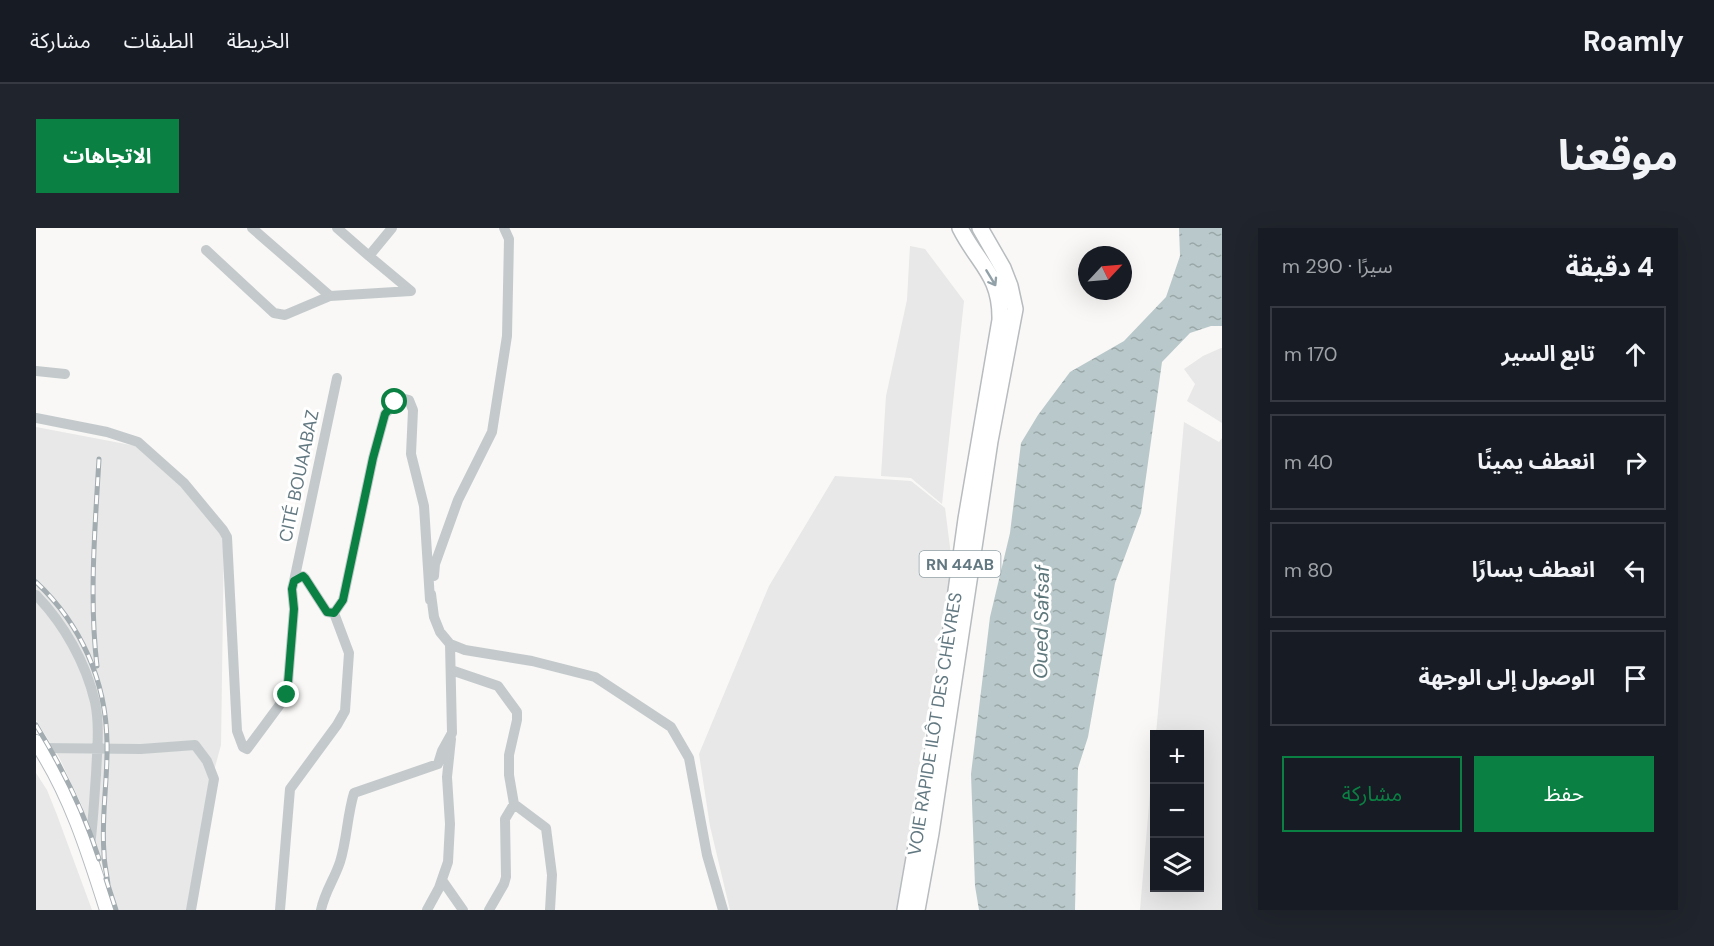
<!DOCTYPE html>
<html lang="ar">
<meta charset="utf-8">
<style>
body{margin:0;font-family:"DM Sans","Noto Sans Arabic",sans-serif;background:#20242c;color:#f1f3f6;direction:rtl}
.controls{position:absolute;right:18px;bottom:18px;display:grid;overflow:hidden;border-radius:0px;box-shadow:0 6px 24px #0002}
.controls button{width:54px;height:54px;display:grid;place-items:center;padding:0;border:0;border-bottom:2px solid #363941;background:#171b24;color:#f1f3f6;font:30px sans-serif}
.compass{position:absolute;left:1042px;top:18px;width:54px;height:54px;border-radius:50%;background:#171b24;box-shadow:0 6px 24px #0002;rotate:64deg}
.stop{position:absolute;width:18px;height:18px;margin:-14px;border:4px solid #0b8043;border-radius:50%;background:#fff}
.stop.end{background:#0b8043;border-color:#fff;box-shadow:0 2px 6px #0008}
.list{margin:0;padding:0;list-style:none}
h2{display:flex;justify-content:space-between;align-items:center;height:78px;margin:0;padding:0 24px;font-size:26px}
h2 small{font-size:20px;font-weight:400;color:#9ea1a6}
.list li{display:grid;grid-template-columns:39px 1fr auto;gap:18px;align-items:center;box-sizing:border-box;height:96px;margin:0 12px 12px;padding:0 12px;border:2px solid #363941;border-radius:0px}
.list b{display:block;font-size:22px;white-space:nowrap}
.list em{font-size:20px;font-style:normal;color:#9ea1a6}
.actions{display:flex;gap:12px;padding:18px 24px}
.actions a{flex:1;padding:14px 0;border:2px solid #0b8043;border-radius:0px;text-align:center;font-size:21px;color:#0b8043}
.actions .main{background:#0b8043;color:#fff}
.icon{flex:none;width:33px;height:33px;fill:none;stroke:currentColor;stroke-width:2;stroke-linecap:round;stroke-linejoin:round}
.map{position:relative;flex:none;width:1186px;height:682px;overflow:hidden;direction:ltr;border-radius:0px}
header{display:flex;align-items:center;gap:36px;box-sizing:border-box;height:84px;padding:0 30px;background:#171b24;border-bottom:2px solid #363941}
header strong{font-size:28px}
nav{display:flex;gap:33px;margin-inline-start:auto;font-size:21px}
.intro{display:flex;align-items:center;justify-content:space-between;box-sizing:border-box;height:144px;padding:0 36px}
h1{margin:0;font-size:42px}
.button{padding:15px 27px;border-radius:0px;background:#0b8043;color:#fff;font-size:21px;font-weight:700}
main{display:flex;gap:36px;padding:0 36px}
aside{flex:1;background:#171b24;border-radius:0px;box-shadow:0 6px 24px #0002}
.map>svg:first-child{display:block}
</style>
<header>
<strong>Roamly</strong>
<nav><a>الخريطة</a><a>الطبقات</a><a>مشاركة</a></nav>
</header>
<div class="intro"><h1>موقعنا</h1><a class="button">الاتجاهات</a></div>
<main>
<aside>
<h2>4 دقيقة<small>سيرًا · 290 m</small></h2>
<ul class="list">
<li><svg class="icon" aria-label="ahead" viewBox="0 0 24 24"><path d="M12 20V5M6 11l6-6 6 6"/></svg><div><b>تابع السير</b></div><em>170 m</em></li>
<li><svg class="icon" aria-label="right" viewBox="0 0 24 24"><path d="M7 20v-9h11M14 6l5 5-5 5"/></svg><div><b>انعطف يمينًا</b></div><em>40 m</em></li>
<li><svg class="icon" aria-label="left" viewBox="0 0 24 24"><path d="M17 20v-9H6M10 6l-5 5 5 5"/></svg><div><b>انعطف يسارًا</b></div><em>80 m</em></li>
<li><svg class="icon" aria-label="arrive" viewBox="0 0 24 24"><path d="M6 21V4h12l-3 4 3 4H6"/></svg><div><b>الوصول إلى الوجهة</b></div></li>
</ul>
<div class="actions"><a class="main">حفظ</a><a>مشاركة</a></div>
</aside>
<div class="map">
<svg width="1186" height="682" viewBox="0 0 1186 682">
<defs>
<pattern id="water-ripples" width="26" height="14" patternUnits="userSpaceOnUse" patternTransform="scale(1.5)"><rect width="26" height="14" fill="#b9c8ca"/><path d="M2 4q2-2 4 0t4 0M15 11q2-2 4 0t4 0" fill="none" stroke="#9aa7a9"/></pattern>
</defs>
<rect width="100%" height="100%" fill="#f9f8f6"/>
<path fill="#e7e8e7" d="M 874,18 L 889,21 L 928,73 L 906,276 L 875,250 L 845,248 L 850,168 L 871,72 Z
M 1185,120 L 1186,120 L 1186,195 L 1151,173 L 1159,156 L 1148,141 L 1167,128 Z
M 1148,194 L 1183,214 L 1186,210 L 1186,682 L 1104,682 L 1118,519 L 1118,660 L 1164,660 L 1164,506 L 1120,506 Z
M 0,199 L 100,218 L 130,241 L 188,309 L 185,517 L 176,550 L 153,682 L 82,682 L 46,578 L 23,529 L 0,492 Z
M 799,248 L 875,253 L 909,280 L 916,335 L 861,682 L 694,682 L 674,598 L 663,526 L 733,358 Z
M 0,545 L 11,562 L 21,587 L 56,682 L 0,682 Z"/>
<path fill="url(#water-ripples)" d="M 1143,0 L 1186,0 L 1186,98 L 1175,98 L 1154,105 L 1126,134 L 1105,285 L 1079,355 L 1052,509 L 1042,540 L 1039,682 L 943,682 L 939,658 L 935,546 L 954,389 L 974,305 L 985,215 L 1002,187 L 1034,144 L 1088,113 L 1130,69 L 1144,28 Z"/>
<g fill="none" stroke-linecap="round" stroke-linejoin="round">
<g stroke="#b5bcbf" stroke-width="16">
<path id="major" d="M 0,514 C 34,564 53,625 71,682"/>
</g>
<g stroke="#b7bcbf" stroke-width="18">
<path id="highway" d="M 869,682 L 903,486 L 930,291 L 964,92 C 965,47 942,36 924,0
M 881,682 L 895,605 L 954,213 L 979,81 L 974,58 L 967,40 L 944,0"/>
</g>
<path stroke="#c4cacc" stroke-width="10" d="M 216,0 L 294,68 L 375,63 L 333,28 L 356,0
M 301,0 L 333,28
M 170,22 L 238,85 L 249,87 L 294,68
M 0,143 L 29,146
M 0,190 L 71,204 L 102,214 L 148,255 L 187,302 L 191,309 L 201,503 L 207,519 L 211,521 L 251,467 L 258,381 L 256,361 L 258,353 L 267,348 L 269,350 L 291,384 L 298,385 L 307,372 L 337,230 L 349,186 L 365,170 L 373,172 L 377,182 L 375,226 L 388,278 L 394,372
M 398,348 L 399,336 L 422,272 L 456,204 L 471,108 L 473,11 L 468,0
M 258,353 L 301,150
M 395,366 L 398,389 L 404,404 L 414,416 L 429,422 L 496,433 L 559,449 L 635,499 L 653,530 L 671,627 L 687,682
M 0,367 C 28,396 50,435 59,474 C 64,498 61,523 60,547 C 58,573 57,599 53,625
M 415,442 L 462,458 L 481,484 L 481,492 L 473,527 L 473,547 L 478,576 L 469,591 L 470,649 L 468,656 L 453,682
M 4,520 L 105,521 L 159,517 L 171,533 L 178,551 L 155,682
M 478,576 L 510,600 L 516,647 L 514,682
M 406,652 L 427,682
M 244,682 L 254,561 L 301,497 L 309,483 L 313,425 L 298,385
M 285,682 C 289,663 298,652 304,634 C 311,612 311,588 318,565 L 402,536 L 406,523 L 416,505 L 414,416
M 391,682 L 403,660 L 412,634 L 414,596 L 411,549 L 415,511"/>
<use href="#major" stroke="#fff" stroke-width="14"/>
<use href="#highway" stroke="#fff" stroke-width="15"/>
<g stroke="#a3acb0" stroke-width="5">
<path id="rail" d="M 0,354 C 45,396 70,453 71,514 C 72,551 65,588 68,625 C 68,636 71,646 72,657
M 61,438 C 53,370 59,300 63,231
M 0,497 C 26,539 48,584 63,631
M 70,651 L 80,682"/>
</g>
<use href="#rail" stroke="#fff" stroke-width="3" stroke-dasharray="9" stroke-linecap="butt"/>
</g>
<defs><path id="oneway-shaft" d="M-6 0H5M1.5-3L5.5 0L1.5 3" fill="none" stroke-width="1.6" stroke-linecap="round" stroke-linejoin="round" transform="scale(1.5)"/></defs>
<use stroke="#92a1a8" href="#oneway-shaft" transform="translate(955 50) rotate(59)"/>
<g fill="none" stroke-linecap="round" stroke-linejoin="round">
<path stroke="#0b8043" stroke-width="8" d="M 251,467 L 258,381 L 256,361 L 258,353 L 267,348 L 269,350 L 291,384 L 298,385 L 307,372 L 337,230 L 349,186 L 359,174"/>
</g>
<g text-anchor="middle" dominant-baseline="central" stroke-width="6" stroke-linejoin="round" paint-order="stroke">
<rect fill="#fff" stroke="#92a1a8" stroke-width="1.5" x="883.5" y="323" width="81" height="26" rx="4.5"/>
<g font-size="16" font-weight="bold" fill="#637982">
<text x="924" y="336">RN 44AB</text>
</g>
<g font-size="18" fill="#637982" stroke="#fff">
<text transform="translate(263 248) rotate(-78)">CITÉ BOUAABAZ</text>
<text transform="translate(899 496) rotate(-81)">VOIE RAPIDE ILÔT DES CHÈVRES</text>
</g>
<g font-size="20" font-style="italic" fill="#5e787c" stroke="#fff">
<text transform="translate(1005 394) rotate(-89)">Oued Safsaf</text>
</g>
</g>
</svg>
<div class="controls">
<button>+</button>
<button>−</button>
<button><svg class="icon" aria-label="layers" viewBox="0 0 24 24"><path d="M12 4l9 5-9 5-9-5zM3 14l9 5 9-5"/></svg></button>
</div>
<svg class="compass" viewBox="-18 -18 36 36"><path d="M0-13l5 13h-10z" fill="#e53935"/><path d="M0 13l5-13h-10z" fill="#9ea1a6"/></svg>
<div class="stop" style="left:359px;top:174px"></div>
<div class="stop end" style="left:251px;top:467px"></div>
</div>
</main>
